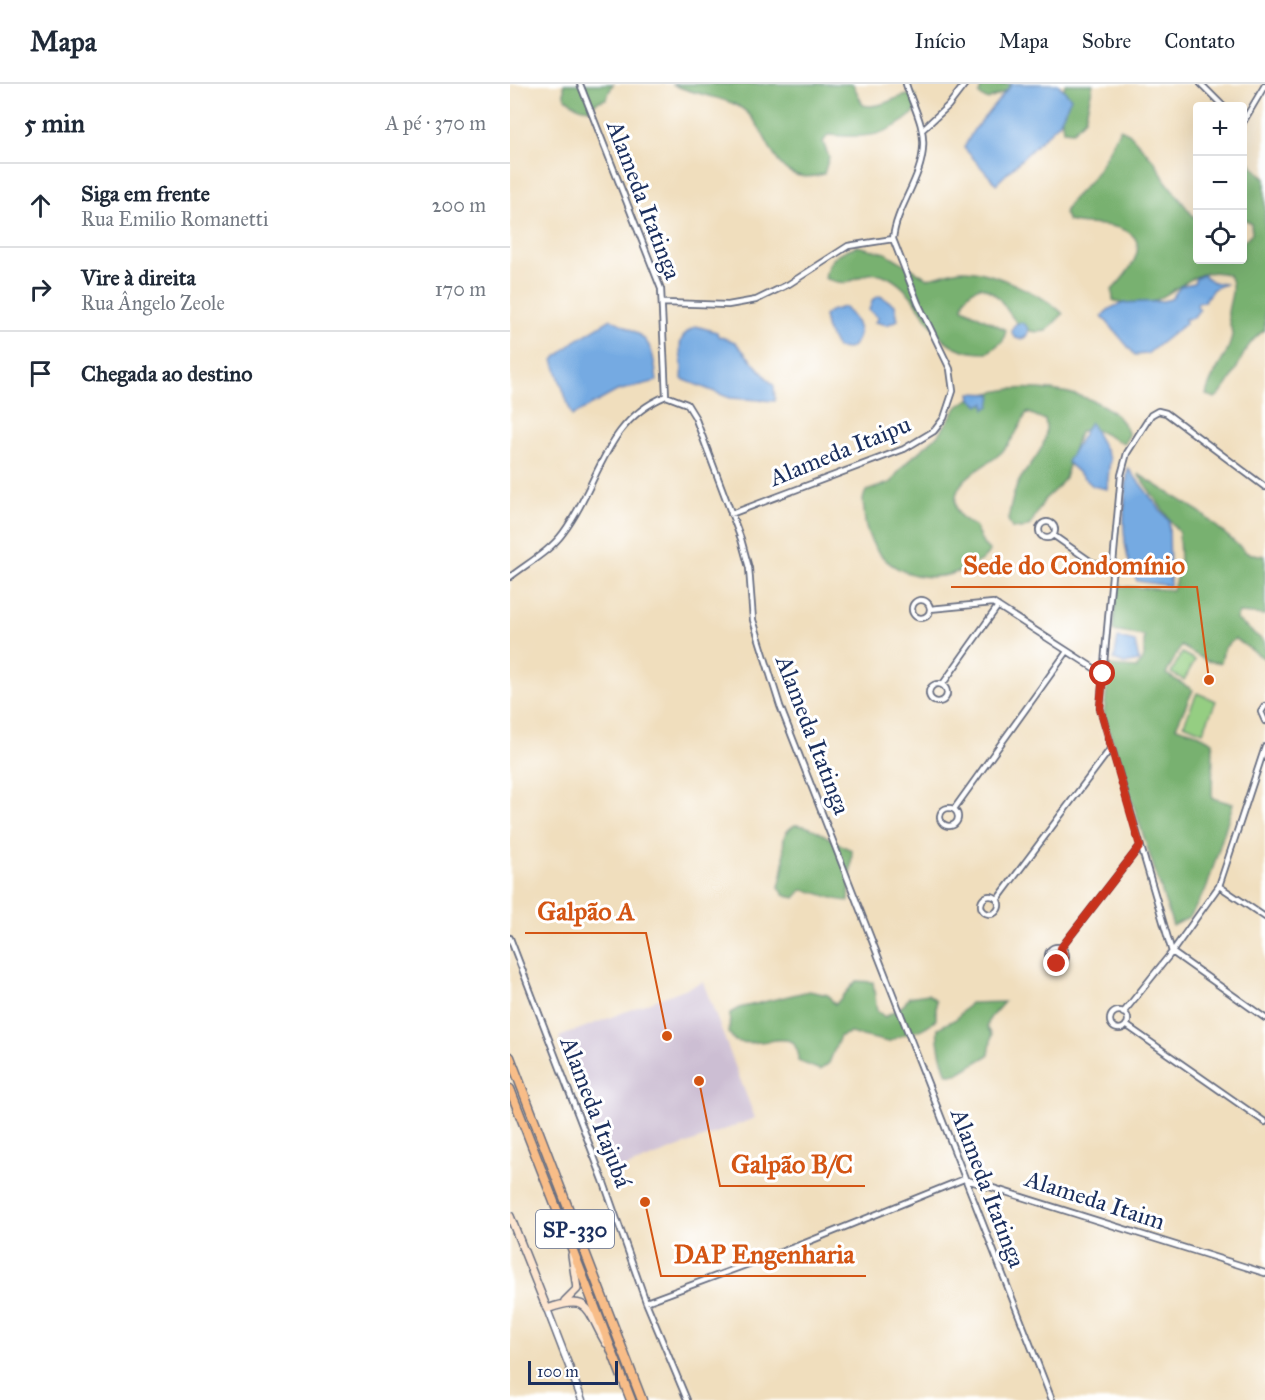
<!DOCTYPE html>
<html lang="pt">
<meta charset="utf-8">
<style>
body{margin:0;font-family:"IM FELL Great Primer",serif;background:#f2f2f3;color:#1f2937}
.controls{position:absolute;right:18px;top:18px;display:grid;overflow:hidden;border-radius:6px;box-shadow:0 6px 24px #0002}
.controls button{width:54px;height:54px;display:grid;place-items:center;padding:0;border:0;border-bottom:2px solid #e0e1e3;background:#fff;color:#1f2937;font:30px sans-serif}
.scale{position:absolute;left:18px;bottom:15px;width:90px;box-sizing:border-box;padding-left:6px;border:3px solid #1b2f5e;border-top:0;font-size:16px;line-height:21px;white-space:nowrap;color:#1b2f5e;-webkit-text-stroke:4px #fff;paint-order:stroke}
.stop{position:absolute;width:18px;height:18px;margin:-14px;border:4px solid #c8321e;border-radius:50%;background:#fff}
.stop.end{background:#c8321e;border-color:#fff;box-shadow:0 2px 6px #0008}
.list{margin:0;padding:0;list-style:none}
h2{display:flex;justify-content:space-between;align-items:center;height:78px;margin:0;padding:0 24px;font-size:26px}
h2 small{font-size:20px;font-weight:400;color:#747a83}
.list li{display:grid;grid-template-columns:39px 1fr auto;gap:18px;align-items:center;box-sizing:border-box;height:84px;padding:0 24px;border-top:2px solid #e0e1e3}
.list b{display:block;font-size:22px;white-space:nowrap}
.list p{margin:0;font-size:20px;white-space:nowrap;color:#747a83}
.list em{font-size:20px;font-style:normal;color:#747a83}
.icon{flex:none;width:33px;height:33px;fill:none;stroke:currentColor;stroke-width:2;stroke-linecap:round;stroke-linejoin:round}
.map{position:relative;flex:none;width:755px;height:1316px;overflow:hidden}
header{display:flex;align-items:center;gap:36px;box-sizing:border-box;height:84px;padding:0 30px;background:#fff;border-bottom:2px solid #e0e1e3}
header strong{font-size:28px}
nav{display:flex;gap:33px;margin-inline-start:auto;font-size:21px}
main{display:flex}
aside{flex:1;background:#fff}
.map>svg:first-child{display:block}
</style>
<header>
<strong>Mapa</strong>
<nav><a>Início</a><a>Mapa</a><a>Sobre</a><a>Contato</a></nav>
</header>
<main>
<aside>
<h2>5 min<small>A pé · 370 m</small></h2>
<ul class="list">
<li><svg class="icon" aria-label="ahead" viewBox="0 0 24 24"><path d="M12 20V5M6 11l6-6 6 6"/></svg><div><b>Siga em frente</b><p>Rua Emilio Romanetti</p></div><em>200 m</em></li>
<li><svg class="icon" aria-label="right" viewBox="0 0 24 24"><path d="M7 20v-9h11M14 6l5 5-5 5"/></svg><div><b>Vire à direita</b><p>Rua Ângelo Zeole</p></div><em>170 m</em></li>
<li><svg class="icon" aria-label="arrive" viewBox="0 0 24 24"><path d="M6 21V4h12l-3 4 3 4H6"/></svg><div><b>Chegada ao destino</b></div></li>
</ul>
</aside>
<div class="map">
<svg width="755" height="1316" viewBox="0 0 755 1316">
<rect width="100%" height="100%" fill="#fff"/>
<filter id="ink" filterUnits="userSpaceOnUse"><feTurbulence type="fractalNoise" baseFrequency=".0167" numOctaves="2"/><feDisplacementMap in="SourceGraphic" scale="12" xChannelSelector="R" yChannelSelector="G"/><feConvolveMatrix kernelMatrix="1 2 1 2 8 2 1 2 1" color-interpolation-filters="sRGB"/></filter>
<filter id="wash" filterUnits="userSpaceOnUse"><feTurbulence type="fractalNoise" baseFrequency=".008" numOctaves="4" result="noise"/><feDisplacementMap in="SourceGraphic" scale="24" xChannelSelector="R" yChannelSelector="G"/><feGaussianBlur stdDeviation="1.35" result="paint"/><feColorMatrix in="noise" values="0 0 0 0 0 0 0 0 0 0 0 0 0 0 0 0 0 1.4 0 .05"/><feComposite in="paint" operator="in"/></filter>
<g filter="url(#wash)">
<rect width="100%" height="100%" fill="#f0debd"/>
<path fill="#ccbed3" d="M 193,898 L 245,1034 L 101,1089 L 49,953 Z"/>
<path fill="#95ce82" stroke="#587e70" stroke-width="1.5" d="M 672,569 L 685,576 L 674,596 L 661,589 Z
M 687,609 L 706,617 L 693,648 L 674,640 Z"/>
<path fill="#78b170" stroke="#4a7067" stroke-width="1.5" d="M 54,0 L 103,0 L 96,15 L 87,18 L 79,25 C 68,24 62,20 54,12 Z
M 162,0 L 343,0 L 353,21 C 373,26 386,9 406,11 L 405,28 C 375,54 357,54 318,51 L 313,58 L 319,73 L 314,90 C 257,107 264,41 228,22 C 210,12 184,11 162,0 Z
M 472,0 L 511,0 L 478,16 L 469,11 Z
M 555,0 L 583,0 L 575,35 L 563,47 L 553,46 L 550,22 Z
M 610,45 L 619,49 L 645,78 L 655,96 L 687,137 L 688,176 L 732,176 L 733,158 L 742,149 L 741,140 L 733,134 L 733,71 L 755,95 L 755,246 C 728,263 729,296 705,314 L 696,311 C 700,289 719,273 722,251 C 722,243 717,235 718,228 C 720,214 726,204 719,191 C 675,174 654,240 603,216 L 602,206 C 623,184 648,150 600,142 C 586,140 572,141 558,137 L 554,129 C 563,111 566,113 578,99 C 591,84 600,64 610,45 Z
M 347,162 L 376,169 L 417,194 C 427,193 435,189 445,187 C 470,181 536,211 553,230 L 536,247 C 496,254 502,210 470,203 C 459,207 454,212 453,224 L 496,246 L 493,257 L 477,269 C 415,270 421,216 378,193 C 362,185 352,193 338,198 C 330,200 322,197 315,194 C 317,175 329,168 347,162 Z
M 500,305 C 538,303 604,309 619,351 L 614,359 C 597,355 586,339 569,348 L 555,394 L 549,402 L 535,415 L 520,441 L 512,445 L 502,444 L 498,436 C 501,421 504,403 513,391 C 526,372 540,360 535,336 L 517,328 C 510,343 503,356 492,368 C 476,384 441,393 446,423 C 448,433 456,438 465,442 L 473,460 L 480,467 C 474,477 469,477 459,483 C 412,508 357,483 354,429 C 354,419 351,417 356,407 L 382,398 C 393,375 416,366 432,346 C 438,338 443,326 451,320 C 466,310 483,308 500,305 Z
M 628,390 L 690,428 L 737,469 L 755,472 L 755,531 L 729,529 L 726,535 L 755,558 L 755,575 L 725,555 L 714,564 L 711,579 L 697,577 L 671,562 L 656,590 L 683,606 L 666,643 L 684,648 L 703,658 L 702,714 L 723,720 L 697,803 L 680,833 L 663,842 L 594,631 L 599,582 L 627,584 L 634,573 L 634,552 L 603,547 L 607,502 L 663,506 L 670,479 L 669,449 Z
M 285,741 C 306,741 323,759 342,766 L 339,817 C 323,817 309,807 292,806 L 285,814 L 274,811 L 269,803 C 271,795 273,787 274,779 C 275,762 268,751 285,741 Z
M 346,897 L 363,898 L 367,927 L 375,933 L 394,921 L 399,913 L 418,910 L 426,916 L 426,935 C 413,949 394,948 378,958 L 340,949 L 330,952 L 319,979 L 310,986 L 288,977 L 288,968 L 283,958 C 268,951 247,963 225,957 L 219,949 L 220,929 L 229,924 L 299,907 L 318,911 L 325,921 Z
M 494,918 L 480,934 L 477,943 L 482,951 L 479,971 L 447,990 L 437,990 C 432,979 426,955 428,944 L 446,935 L 460,919 Z"/>
<path fill="#75aae2" stroke="#486ca0" stroke-width="1.5" d="M 502,0 L 548,0 L 561,14 L 549,39 L 486,100 L 454,64 L 463,47 Z
M 693,191 L 703,198 L 715,200 L 703,205 L 694,218 L 688,218 L 687,222 L 690,225 L 683,234 L 675,235 L 676,239 L 637,270 L 625,271 L 592,232 C 609,210 639,223 661,215 L 671,202 L 684,199 L 686,194 Z
M 370,212 L 385,221 L 388,236 L 377,241 L 365,238 L 368,234 L 359,226 L 363,215 Z
M 334,223 C 348,236 357,252 339,265 L 327,264 L 317,246 L 314,232 L 320,227 Z
M 101,235 C 137,253 142,254 147,297 L 107,307 L 62,332 L 43,276 L 65,257 Z
M502 247a8 8 0 1 1 16 0a8 8 0 1 1-16 0Z
M 186,242 L 207,248 L 208,252 L 225,258 L 264,302 L 265,317 L 220,314 L 172,295 C 175,271 159,257 186,242 Z
M 460,309 L 482,310 L 480,322 L 475,325 L 475,319 L 469,321 L 461,315 Z
M 580,338 L 600,375 L 597,405 L 583,402 L 557,378 Z
M 618,384 L 659,437 L 660,502 L 627,497 C 608,463 614,421 618,384 Z
M 608,554 L 625,558 L 629,577 L 614,580 L 604,576 Z"/>
</g>
<g filter="url(#ink)">
<g fill="none" stroke-linecap="round" stroke-linejoin="round">
<g stroke="#666c7f" stroke-width="8">
<path id="minor" d="M 70,0 L 151,205 L 156,312 L 177,320 L 185,333 L 231,455 L 239,484 L 243,536 L 270,622 L 542,1316
M 691,0 L 713,22
M 732,40 L 755,1
M 412,46 L 438,22 L 455,0
M 154,219 L 218,221 L 246,216 L 279,200 L 338,162 L 383,155 C 386,123 412,95 413,63 C 415,41 402,20 396,0
M 755,403 L 656,329 L 648,327 L 641,331 L 617,369 L 611,391 L 590,624 L 662,868 L 755,934
M 221,430 L 394,365 L 424,347 L 434,334 L 443,307 L 440,285 L 408,219 L 383,155
M529 446a8 8 0 1 1 16 0a8 8 0 1 1-16 0Z
M 543,451 L 580,477 L 603,488
M 0,493 C 18,479 40,467 53,449 C 90,400 93,338 156,312
M402 525a9 9 0 1 1 18 0a9 9 0 1 1-18 0Z
M 420,525 L 483,519 L 593,590
M419 609a9 9 0 1 1 18 0a9 9 0 1 1-18 0Z
M 432,601 L 488,522
M 755,622 L 751,628 L 755,637
M430 733a9 9 0 1 1 18 0a9 9 0 1 1-18 0Z
M 444,725 L 556,569
M 709,802 L 755,833
M471 821a9 9 0 1 1 18 0a9 9 0 1 1-18 0Z
M 487,816 L 601,664
M 0,854 L 93,1096 L 136,1218 L 177,1316
M538 872a9 9 0 1 1 18 0a9 9 0 1 1-18 0Z
M 551,864 L 630,762
M600 936a9 9 0 1 1 18 0a9 9 0 1 1-18 0Z
M 613,929 L 662,868 L 709,802 L 755,663
M 616,941 L 755,1038
M 136,1218 L 295,1159 L 454,1095 L 755,1189"/>
</g>
<g stroke="#666c7f" stroke-width="9">
<path id="tertiary" d="M 37,1225 L 72,1316"/>
</g>
<g stroke="#666c7f" stroke-width="10">
<path id="secondary" d="M 0,1132 L 37,1225 C 81,1209 76,1225 96,1259
M 55,1217 L 67,1205 L 62,1171"/>
</g>
<g stroke="#666c7f" stroke-width="11">
<path id="motorway" d="M 0,973 L 132,1316
M 0,1005 L 121,1316"/>
</g>
<use href="#minor" stroke="#fff" stroke-width="4.5"/>
<use href="#tertiary" stroke="#fff" stroke-width="6"/>
<use href="#secondary" stroke="#fce5cf" stroke-width="7"/>
<use href="#motorway" stroke="#f8bd88" stroke-width="8"/>
</g>
</g>
<g fill="none" stroke-linecap="round" stroke-linejoin="round" filter="url(#ink)">
<path stroke="#c8321e" stroke-width="8" d="M 547,880 L 555,874 L 551,864 L 630,762 L 590,624 L 593,590"/>
</g>
<g text-anchor="middle" dominant-baseline="central" stroke-width="6" stroke-linejoin="round" paint-order="stroke">
<rect fill="#fff" stroke="#5f6d8e" stroke-width="1.5" x="26" y="1126" width="78" height="38" rx="4.5"/>
<g font-size="22" font-weight="bold" fill="#1b2f5e">
<text x="65" y="1145">SP-330</text>
</g>
<g font-size="24" fill="#1b2f5e" stroke="#fff">
<text transform="translate(134 116) rotate(69)">Alameda Itatinga</text>
<text transform="translate(330 367) rotate(-22)">Alameda Itaipu</text>
<text transform="translate(303 651) rotate(69)">Alameda Itatinga</text>
<text transform="translate(86 1028) rotate(69)">Alameda Itajubá</text>
<text transform="translate(478 1104) rotate(69)">Alameda Itatinga</text>
<text transform="translate(585 1116) rotate(18)">Alameda Itaim</text>
</g>
</g>
<path fill="none" stroke="#d45514" stroke-width="2" d="M699 596L687 503H441M157 952L136 849H15M189 997L210 1102H355M135 1118L151 1192H356"/>
<g fill="#d45514" stroke="#fff" stroke-width="2">
<circle cx="699" cy="596" r="6"/>
<circle cx="157" cy="952" r="6"/>
<circle cx="189" cy="997" r="6"/>
<circle cx="135" cy="1118" r="6"/>
</g>
<g font-size="26" text-anchor="middle" font-weight="bold" fill="#d45514" stroke="#fff" stroke-width="6" stroke-linejoin="round" paint-order="stroke">
<text x="564" y="490">Sede do Condomínio</text>
<text x="76" y="836">Galpão A</text>
<text x="282" y="1089">Galpão B/C</text>
<text x="254" y="1179">DAP Engenharia</text>
</g>
</svg>
<div class="controls">
<button>+</button>
<button>−</button>
<button><svg class="icon" aria-label="locate" viewBox="0 0 24 24"><circle cx="12" cy="12" r="6"/><path d="M12 2v4M12 18v4M2 12h4M18 12h4"/></svg></button>
</div>
<div class="scale">100 m</div>
<div class="stop" style="left:593px;top:590px"></div>
<div class="stop end" style="left:547px;top:880px"></div>
</div>
</main>
